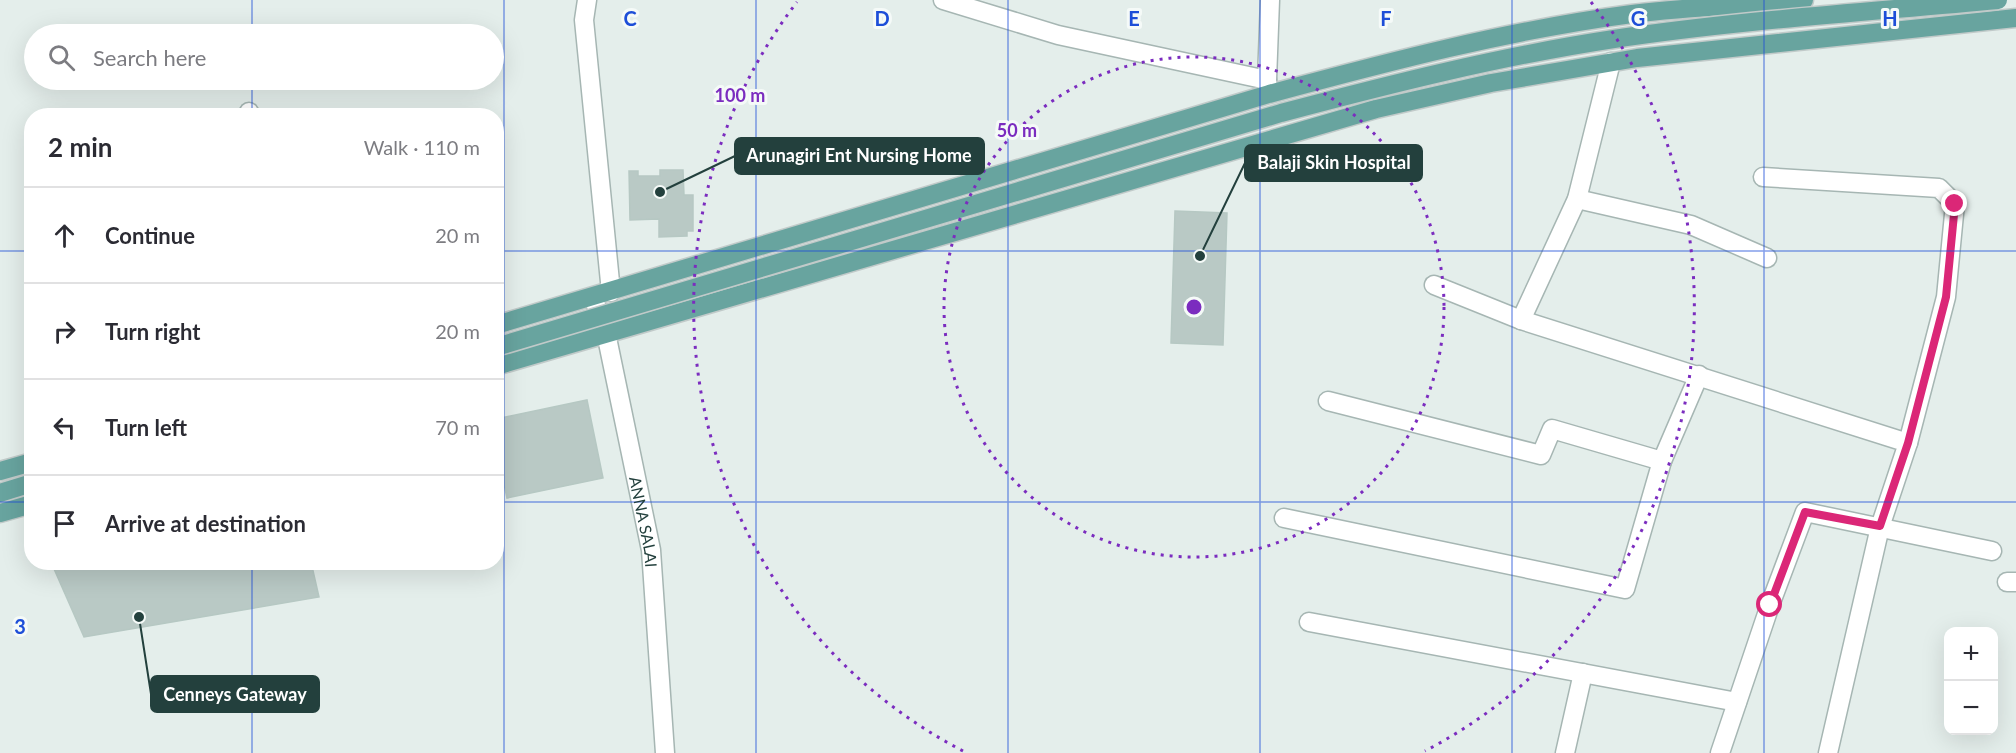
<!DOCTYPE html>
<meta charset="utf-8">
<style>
body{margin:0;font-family:Lato,sans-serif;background:#f7f7f7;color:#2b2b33}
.controls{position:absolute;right:18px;bottom:18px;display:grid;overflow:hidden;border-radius:12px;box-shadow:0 6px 24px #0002}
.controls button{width:54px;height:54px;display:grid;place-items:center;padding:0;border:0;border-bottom:2px solid #e1e1e2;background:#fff;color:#2b2b33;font:30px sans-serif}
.stop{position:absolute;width:18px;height:18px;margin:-14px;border:4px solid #db2777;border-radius:50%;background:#fff}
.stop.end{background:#db2777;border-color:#fff;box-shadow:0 2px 6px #0008}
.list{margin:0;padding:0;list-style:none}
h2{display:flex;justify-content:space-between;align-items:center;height:78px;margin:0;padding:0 24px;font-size:26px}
h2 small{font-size:20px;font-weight:400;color:#7c7c81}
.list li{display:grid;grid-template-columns:39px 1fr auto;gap:18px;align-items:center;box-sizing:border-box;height:96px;padding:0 24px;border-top:2px solid #e1e1e2}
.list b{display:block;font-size:22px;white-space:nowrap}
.list em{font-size:20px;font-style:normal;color:#7c7c81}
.icon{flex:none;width:33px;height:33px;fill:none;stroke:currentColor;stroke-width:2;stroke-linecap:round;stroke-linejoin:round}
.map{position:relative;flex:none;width:2016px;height:753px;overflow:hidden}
.search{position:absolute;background:#fff;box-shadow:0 6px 24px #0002;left:24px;top:24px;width:480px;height:66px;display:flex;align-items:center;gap:15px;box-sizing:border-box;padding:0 21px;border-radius:33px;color:#7c7c81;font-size:22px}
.panel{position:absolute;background:#fff;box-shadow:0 6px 24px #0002;left:24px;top:108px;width:480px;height:462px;border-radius:24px}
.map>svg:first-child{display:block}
</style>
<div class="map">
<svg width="2016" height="753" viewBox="0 0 2016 753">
<rect width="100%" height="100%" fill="#e4eeeb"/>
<path fill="#b9c9c5" stroke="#b6c8c3" stroke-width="1.5" d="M 660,170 L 683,170 L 684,195 L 693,195 L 693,231 L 687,231 L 687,236 L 659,237 L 659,219 L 630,220 L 629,171 L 638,171 L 638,176 L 660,176 Z
M 1175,211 L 1227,213 L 1223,345 L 1171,343 Z
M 587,400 L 603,478 L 507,498 L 496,446 L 496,419 Z
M 51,562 L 311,562 L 319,597 L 84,637 Z"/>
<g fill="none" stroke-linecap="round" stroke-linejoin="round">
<g stroke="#a6b6b3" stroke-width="21">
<g id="minor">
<path d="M 587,0 L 584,20 L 611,292"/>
<path d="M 943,0 L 1058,35 L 1267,80"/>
<path d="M 1268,92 L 1267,80 L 1270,0"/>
<path d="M 249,116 L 249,112"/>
<path d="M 1763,177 L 1939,188 L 1955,204 L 1946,297 L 1908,443"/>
<path d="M 1577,199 L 1691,225 L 1767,258"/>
<path d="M 1434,285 L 1521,320 L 1908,443 L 1880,527 L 1828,753"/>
<path id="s1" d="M 593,297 L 606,333 L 651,550 L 665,753"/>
<path d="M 1521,320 L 1577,199 L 1611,62"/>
<path d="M 1328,401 L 1541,455 L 1552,429 L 1662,461 L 1699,375"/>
<path d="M 1284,518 L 1625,589 L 1662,461"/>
<path d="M 2007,582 L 2016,582"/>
<path d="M 1309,622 L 1737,702"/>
<path d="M 1565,753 L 1583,673"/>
<path d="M 1720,753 L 1770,605 L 1805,512 L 1992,551"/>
</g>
</g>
<g stroke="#c1cac9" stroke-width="21">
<path id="major" d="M 496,325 L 1269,94 C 1388,62 1509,30 1632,14 C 1689,7 1747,5 1804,0
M 496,366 L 1376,109 L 1491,83 L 1637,58 L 2016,18
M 0,471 L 32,462
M 0,493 L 32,483
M 0,513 L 32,504"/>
</g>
<use href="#minor" stroke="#fff" stroke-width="18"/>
<use href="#major" stroke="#68a49f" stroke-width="18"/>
<g stroke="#c1cac9" stroke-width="21" stroke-linecap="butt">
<path id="major-bridge" d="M 496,347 L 1281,113 C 1391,84 1501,56 1614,39 C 1741,20 1870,12 1998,0"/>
</g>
<use href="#major-bridge" stroke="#68a49f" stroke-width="18"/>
</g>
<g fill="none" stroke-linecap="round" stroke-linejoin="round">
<path stroke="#db2777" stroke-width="8" d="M 1770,605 L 1805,512 L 1880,526 L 1908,443 L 1946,297 L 1955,204"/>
</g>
<path fill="none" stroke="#1d4ed8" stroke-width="1.5" stroke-opacity="0.55" d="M 252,0 L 252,34M 504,0 L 504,753M 756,0 L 756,753M 1008,0 L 1008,753M 1260,0 L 1260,753M 1512,0 L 1512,753M 1764,0 L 1764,753M 252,80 L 252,116M 0,251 L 32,251M 496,251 L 2016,251M 0,502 L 32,502M 496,502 L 2016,502M 252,562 L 252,753"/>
<g fill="none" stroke="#7b2cbf" stroke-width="3" stroke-dasharray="3 6">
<circle cx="1194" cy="307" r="250"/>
<path d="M963 751A501 501 0 0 1 797 2M1591 2A501 501 0 0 1 1425 751"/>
</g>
<g text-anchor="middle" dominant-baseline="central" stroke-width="6" stroke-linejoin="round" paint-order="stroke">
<g font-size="16" fill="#23403d" stroke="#f5faf8">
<text stroke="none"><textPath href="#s1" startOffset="231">ANNA SALAI</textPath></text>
</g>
</g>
<g font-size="20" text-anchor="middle" font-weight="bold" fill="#1d4ed8" stroke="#f5faf8" stroke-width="6" stroke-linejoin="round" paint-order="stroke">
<text x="630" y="26">C</text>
<text x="882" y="26">D</text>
<text x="1134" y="26">E</text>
<text x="1386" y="26">F</text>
<text x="1638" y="26">G</text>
<text x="1890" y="26">H</text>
<text x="20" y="634">3</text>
</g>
<circle cx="1194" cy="307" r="9" fill="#7b2cbf" stroke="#f5faf8" stroke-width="3"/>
<g font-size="18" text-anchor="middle" font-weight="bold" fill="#7b2cbf" stroke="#f5faf8" stroke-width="6" stroke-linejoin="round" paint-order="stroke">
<text x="740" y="102">100 m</text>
<text x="1017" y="137">50 m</text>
</g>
<path fill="none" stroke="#23403d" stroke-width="2" d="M660 192L735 156M1200 256L1245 163M139 617L151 694"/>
<g fill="#23403d" stroke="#f5faf8" stroke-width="2">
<circle cx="660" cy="192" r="6"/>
<circle cx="1200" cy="256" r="6"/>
<circle cx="139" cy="617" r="6"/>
</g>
<g fill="#23403d" stroke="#23403d" stroke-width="2">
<rect x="735" y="138" width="249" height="36" rx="6"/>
<rect x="1245" y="145" width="177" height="36" rx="6"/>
<rect x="151" y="676" width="168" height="36" rx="6"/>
</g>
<g font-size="18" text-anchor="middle" font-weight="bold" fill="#fff">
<text x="859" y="162">Arunagiri Ent Nursing Home</text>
<text x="1334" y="169">Balaji Skin Hospital</text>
<text x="235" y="701">Cenneys Gateway</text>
</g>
</svg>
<div class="controls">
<button>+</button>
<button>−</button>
</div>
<div class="stop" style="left:1770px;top:605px"></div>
<div class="stop end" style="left:1955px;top:204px"></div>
<div class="search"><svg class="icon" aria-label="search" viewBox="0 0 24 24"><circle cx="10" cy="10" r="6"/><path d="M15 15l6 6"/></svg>Search here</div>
<section class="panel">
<h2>2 min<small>Walk · 110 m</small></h2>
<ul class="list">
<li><svg class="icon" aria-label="ahead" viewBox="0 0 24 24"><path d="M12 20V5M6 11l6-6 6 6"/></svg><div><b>Continue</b></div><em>20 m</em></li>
<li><svg class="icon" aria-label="right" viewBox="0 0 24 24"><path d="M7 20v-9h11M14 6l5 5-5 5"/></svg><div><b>Turn right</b></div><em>20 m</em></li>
<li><svg class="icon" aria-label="left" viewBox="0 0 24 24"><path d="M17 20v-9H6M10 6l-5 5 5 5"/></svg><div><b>Turn left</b></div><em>70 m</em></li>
<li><svg class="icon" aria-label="arrive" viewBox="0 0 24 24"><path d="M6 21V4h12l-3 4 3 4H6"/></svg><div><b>Arrive at destination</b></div></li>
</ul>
</section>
</div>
